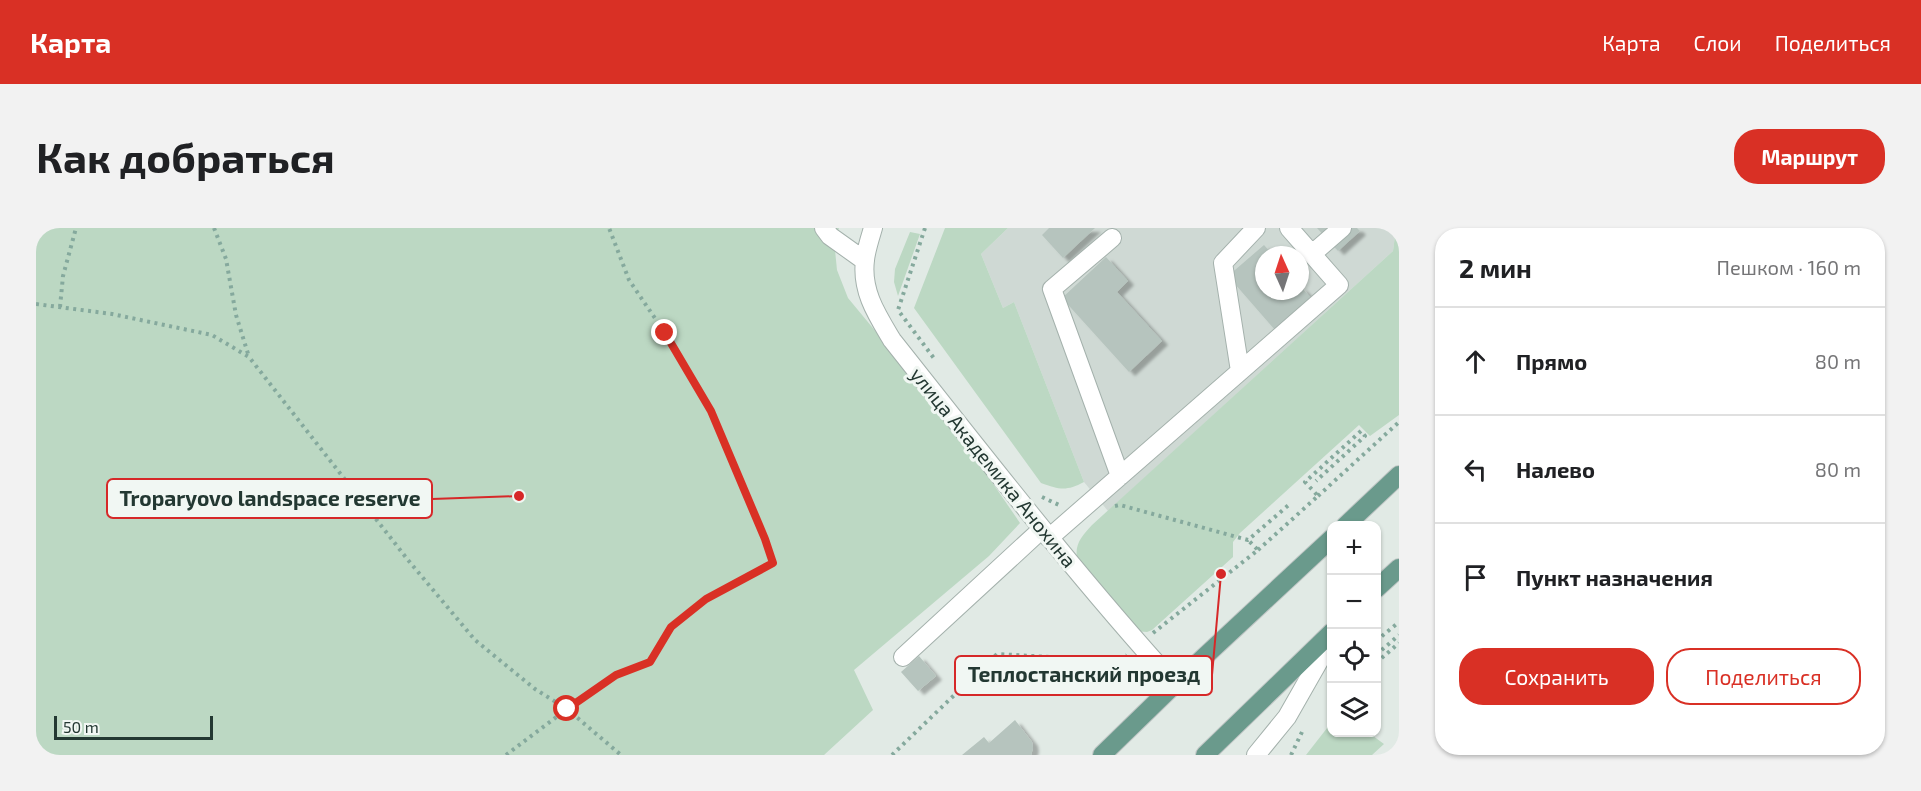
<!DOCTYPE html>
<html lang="ru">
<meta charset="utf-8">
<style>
body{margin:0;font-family:"Exo 2",sans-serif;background:#f2f2f2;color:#202124}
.controls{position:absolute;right:18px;bottom:18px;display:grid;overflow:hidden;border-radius:12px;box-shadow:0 2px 4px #0004}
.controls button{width:54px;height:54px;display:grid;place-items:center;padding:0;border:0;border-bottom:2px solid #e0e0e0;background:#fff;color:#202124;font:30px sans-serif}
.compass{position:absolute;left:1219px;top:18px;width:54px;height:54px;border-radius:50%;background:#fff;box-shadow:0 2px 4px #0004;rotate:357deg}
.scale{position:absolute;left:18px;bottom:15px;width:159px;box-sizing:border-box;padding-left:6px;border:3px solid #233832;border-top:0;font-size:16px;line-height:21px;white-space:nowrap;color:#233832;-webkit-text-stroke:4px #f1f7f3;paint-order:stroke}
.stop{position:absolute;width:18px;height:18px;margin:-14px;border:4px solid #d93025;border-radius:50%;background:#fff}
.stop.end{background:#d93025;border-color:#fff;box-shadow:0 2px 6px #0008}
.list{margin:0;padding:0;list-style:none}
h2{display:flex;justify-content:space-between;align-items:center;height:78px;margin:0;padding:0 24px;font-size:26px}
h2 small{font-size:20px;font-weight:400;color:#757577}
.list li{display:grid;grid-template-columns:39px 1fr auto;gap:18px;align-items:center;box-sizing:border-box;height:108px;padding:0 24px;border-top:2px solid #e0e0e0}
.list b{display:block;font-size:22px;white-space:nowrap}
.list em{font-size:20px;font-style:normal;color:#757577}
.actions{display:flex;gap:12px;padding:18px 24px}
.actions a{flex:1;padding:14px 0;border:2px solid #d93025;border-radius:24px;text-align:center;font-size:21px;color:#d93025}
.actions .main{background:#d93025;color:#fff}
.icon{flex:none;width:33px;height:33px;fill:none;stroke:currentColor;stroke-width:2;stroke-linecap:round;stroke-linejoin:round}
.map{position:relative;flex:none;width:1363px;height:527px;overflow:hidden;border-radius:24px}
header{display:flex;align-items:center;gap:36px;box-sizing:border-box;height:84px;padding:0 30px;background:#d93025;color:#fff}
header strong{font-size:28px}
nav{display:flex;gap:33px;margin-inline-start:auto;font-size:21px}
.intro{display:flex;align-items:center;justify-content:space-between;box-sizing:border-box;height:144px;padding:0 36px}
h1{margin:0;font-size:42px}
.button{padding:15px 27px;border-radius:24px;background:#d93025;color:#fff;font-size:21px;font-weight:700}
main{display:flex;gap:36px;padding:0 36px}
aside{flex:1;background:#fff;border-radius:24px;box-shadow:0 2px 4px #0004}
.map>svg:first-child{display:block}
</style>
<header>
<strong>Карта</strong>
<nav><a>Карта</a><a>Слои</a><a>Поделиться</a></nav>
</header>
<div class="intro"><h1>Как добраться</h1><a class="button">Маршрут</a></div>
<main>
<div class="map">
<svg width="1363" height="527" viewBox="0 0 1363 527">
<defs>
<filter id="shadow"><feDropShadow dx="6" dy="4" stdDeviation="1.5" flood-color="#0004"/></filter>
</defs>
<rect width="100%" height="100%" fill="#e1eae5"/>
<path fill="#cfd9d4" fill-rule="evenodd" d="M 972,0 L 1360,0 L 1357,23 L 1072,283 L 1048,254 L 978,74 L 967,80 L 945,26 ZM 1228,27 L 1264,27 L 1264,63 L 1228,63 Z"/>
<path fill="#bcd8c3" d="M 0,0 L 803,0 L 798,12 L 801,42 L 812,70 L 879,151 L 947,241 L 984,295 L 953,328 L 818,442 L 837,482 L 788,527 L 0,527 Z
M 909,0 L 972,0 L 945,26 L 967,80 L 978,74 L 1048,254 C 1031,263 1024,262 1005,255 L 878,80 Z
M 1360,0 L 1363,0 L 1363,187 L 1334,208 L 1323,197 L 1204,305 L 1197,314 L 1197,329 L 1116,402 L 1111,404 L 1099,403 L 1042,334 C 1037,317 1046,308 1056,297 L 1357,23 Z
M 874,4 L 884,6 L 862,68 L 858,54 L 859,41 Z
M 1295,495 L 1296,505 L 1333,505 L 1348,516 L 1336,527 L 1270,527 Z"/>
<path fill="#b6c4be" filter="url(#shadow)" d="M 1013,0 L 1059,0 L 1027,30 L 1006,7 Z
M 1281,0 L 1321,0 L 1324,3 L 1302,23 Z
M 1228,17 L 1237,27 L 1228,27 L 1228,63 L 1264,63 L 1264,58 L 1276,71 L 1240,103 L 1192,48 Z
M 1070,29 L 1092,53 L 1081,64 L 1126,113 L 1093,144 L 1026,70 Z
M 883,428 L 900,448 L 882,463 L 865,444 Z
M 979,492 L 996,514 L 997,520 L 995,527 L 926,527 L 948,509 L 953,515 Z"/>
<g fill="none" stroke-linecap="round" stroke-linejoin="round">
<g stroke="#a4b1ac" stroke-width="20">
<path id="minor" d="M 788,0 L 794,8 L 829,33
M 837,0 C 834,10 830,22 829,32 C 825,63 841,87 856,112 C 948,228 1039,346 1139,456
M 1076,10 L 1016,61 L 1084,248
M 1276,26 L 1306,0
M 1204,143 L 1187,35 L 1220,0
M 1013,310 L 1303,57 L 1253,0
M 867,429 L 1006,301
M 1220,527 L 1251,489 L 1296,410"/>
</g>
<g stroke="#c1c7c6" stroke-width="20">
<path id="major" d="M 1309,298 L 1363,247
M 1340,361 L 1363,340
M 1066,527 L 1139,456 L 1296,310
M 1169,527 L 1296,404"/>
</g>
<path stroke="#85a99d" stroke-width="4" stroke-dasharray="3 4.5" stroke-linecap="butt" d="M 178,0 L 190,31 L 200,87 L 213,129
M 889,0 L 862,82 L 900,133
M 0,76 L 76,86 L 176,107 L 213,129 L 372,332 L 439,412 L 499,461 L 531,481 L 580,447 L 614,434 L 635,399 L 670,371 L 737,335 L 729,311 L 675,183 L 629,105 L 593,52 L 573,0
M 24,79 L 27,48 L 40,0
M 1282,268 L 1363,194
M 1006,269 L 1023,277
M 1079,278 L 1084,277 L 1212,312 L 1255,275
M 1222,322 L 1282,268 L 1269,254 L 1325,203 L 1329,208 L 1280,253
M 1117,405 L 1222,322 L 1212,312
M 1340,413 L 1363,394
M 1340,427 L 1363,407
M 1340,435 L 1363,415
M 470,527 L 531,481 L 585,527
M 856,527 L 961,426 L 1084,433 L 1091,427
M 1255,527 L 1266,504"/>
<use href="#minor" stroke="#fff" stroke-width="18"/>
<use href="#major" stroke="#6a9a8c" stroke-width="18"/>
</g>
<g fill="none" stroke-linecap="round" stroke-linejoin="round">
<path stroke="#d93025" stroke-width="8" d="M 531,481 L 580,447 L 614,434 L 635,399 L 670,371 L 737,335 L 729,311 L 675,183 L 629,105"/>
</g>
<g text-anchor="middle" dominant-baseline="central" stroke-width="6" stroke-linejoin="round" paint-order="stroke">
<g font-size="20" fill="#233832" stroke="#f1f7f3">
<text transform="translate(958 239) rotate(51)">улица Академика Анохина</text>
</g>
</g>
<path fill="none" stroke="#d62828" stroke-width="2" d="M483 268L396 271M1185 346L1176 447"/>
<g fill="#d62828" stroke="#f1f7f3" stroke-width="2">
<circle cx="483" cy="268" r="6"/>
<circle cx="1185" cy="346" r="6"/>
</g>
<g fill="#f1f7f3" stroke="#d62828" stroke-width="2">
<rect x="71" y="251" width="325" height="39" rx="6"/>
<rect x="919" y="428" width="257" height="39" rx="6"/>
</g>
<g font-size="21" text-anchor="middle" font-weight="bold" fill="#233832">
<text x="234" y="278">Troparyovo landspace reserve</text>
<text x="1048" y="454">Теплостанский проезд</text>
</g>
</svg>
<div class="controls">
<button>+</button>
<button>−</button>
<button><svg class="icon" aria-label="locate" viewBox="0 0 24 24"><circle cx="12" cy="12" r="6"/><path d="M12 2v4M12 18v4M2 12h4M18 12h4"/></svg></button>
<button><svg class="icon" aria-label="layers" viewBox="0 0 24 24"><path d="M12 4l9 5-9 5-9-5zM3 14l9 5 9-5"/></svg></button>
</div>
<svg class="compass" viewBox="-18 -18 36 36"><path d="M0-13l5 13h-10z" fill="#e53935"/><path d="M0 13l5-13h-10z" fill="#757577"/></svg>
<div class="scale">50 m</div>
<div class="stop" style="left:531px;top:481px"></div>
<div class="stop end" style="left:629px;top:105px"></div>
</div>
<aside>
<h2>2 мин<small>Пешком · 160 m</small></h2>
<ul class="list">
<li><svg class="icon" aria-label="ahead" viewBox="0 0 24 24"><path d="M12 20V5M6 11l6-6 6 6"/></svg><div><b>Прямо</b></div><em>80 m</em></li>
<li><svg class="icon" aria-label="left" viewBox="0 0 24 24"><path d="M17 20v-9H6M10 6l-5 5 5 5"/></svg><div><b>Налево</b></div><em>80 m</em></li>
<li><svg class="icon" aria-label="arrive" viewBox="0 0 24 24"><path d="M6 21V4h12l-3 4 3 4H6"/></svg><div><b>Пункт назначения</b></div></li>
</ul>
<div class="actions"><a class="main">Сохранить</a><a>Поделиться</a></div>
</aside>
</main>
